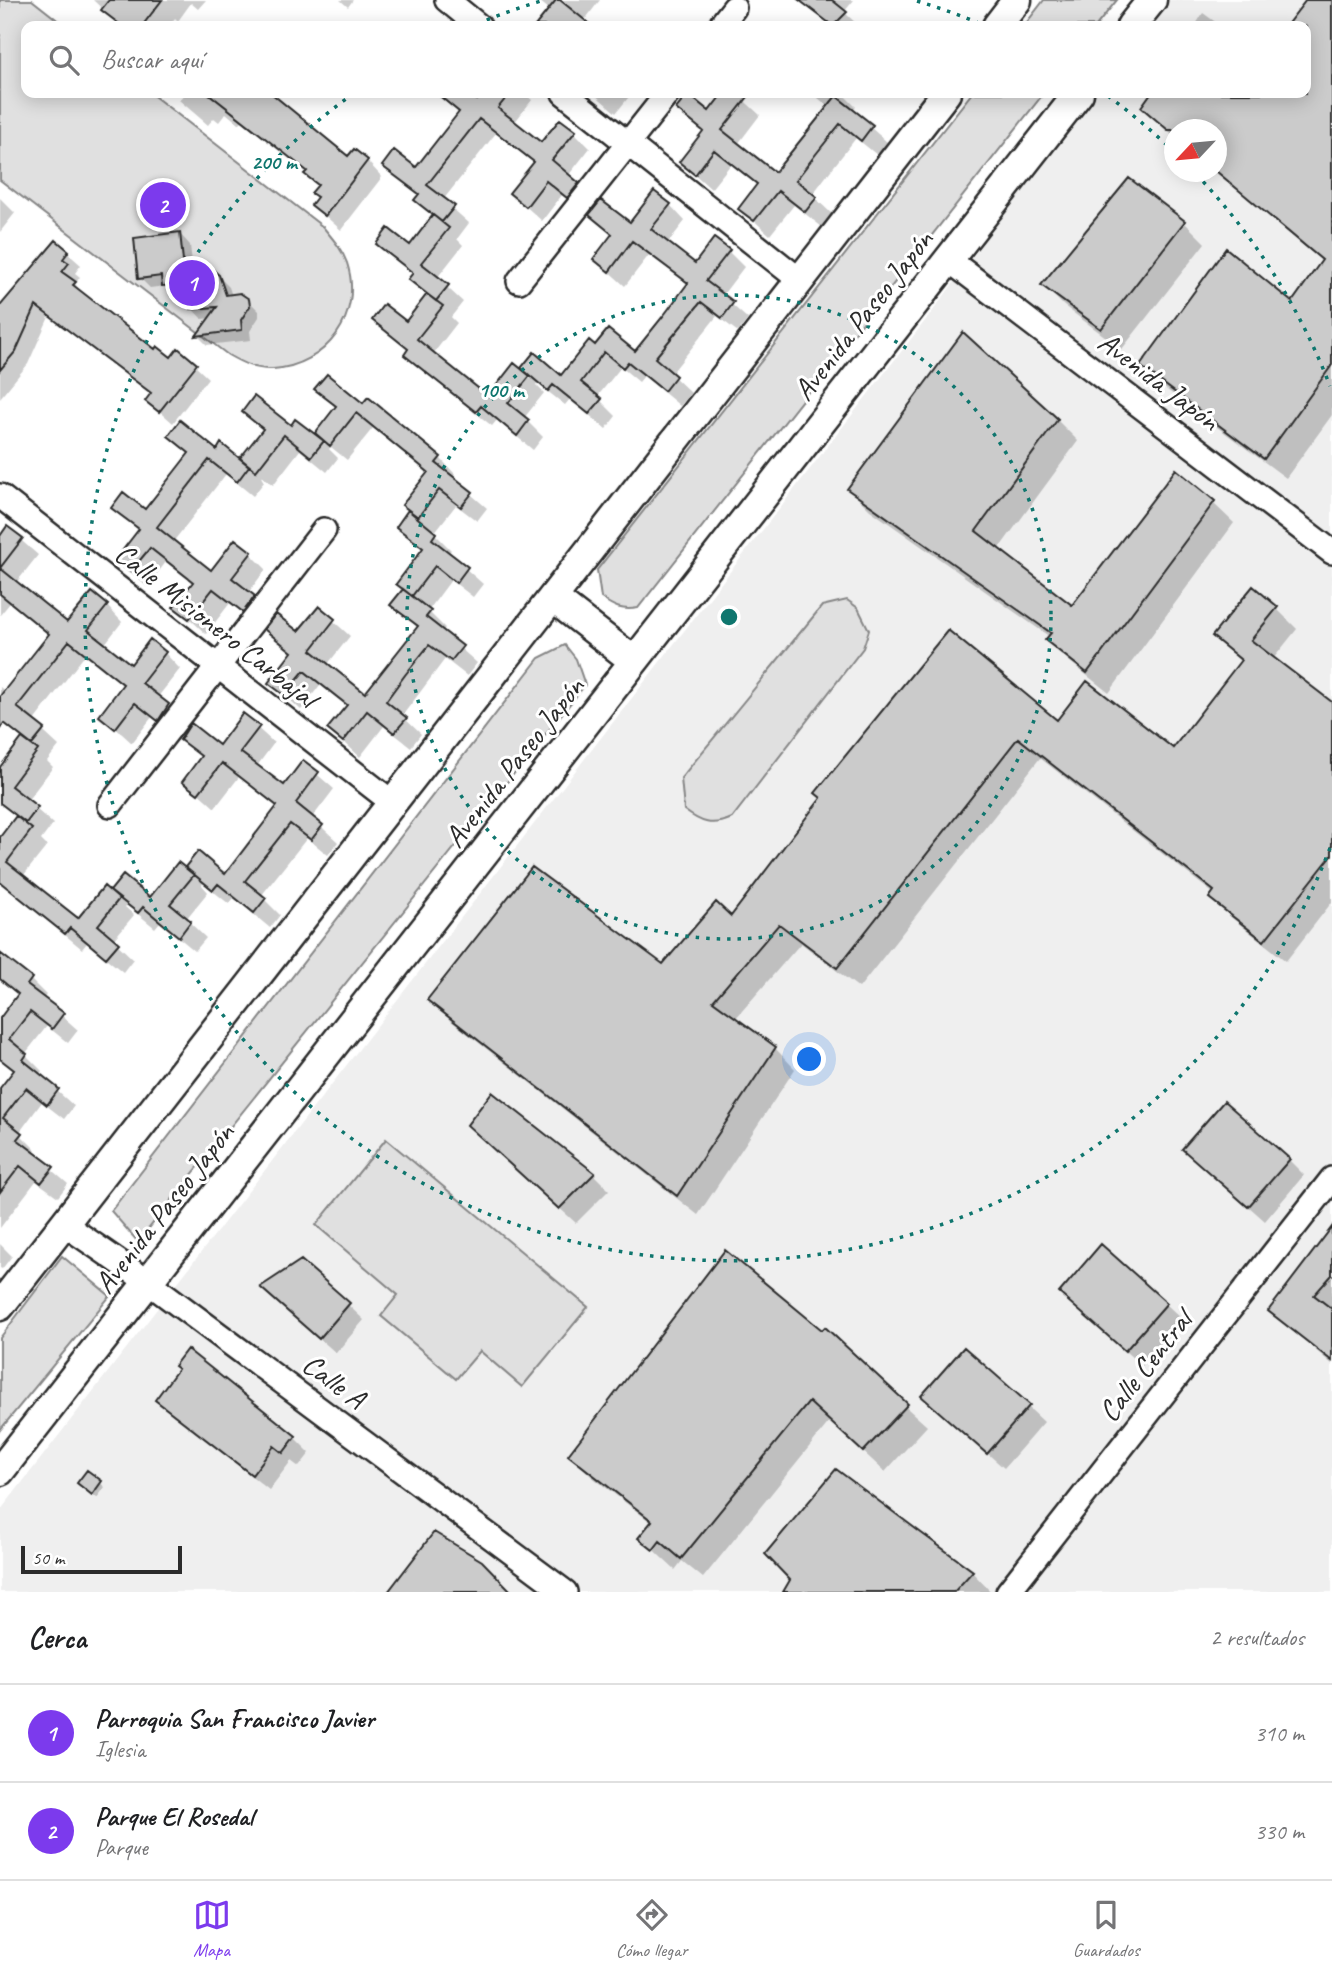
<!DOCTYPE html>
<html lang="es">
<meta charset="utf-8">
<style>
body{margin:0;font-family:Caveat,sans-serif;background:#f6f6f6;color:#202124}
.compass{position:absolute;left:1164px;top:119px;width:63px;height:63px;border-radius:50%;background:#fff;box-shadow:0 4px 18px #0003;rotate:244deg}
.scale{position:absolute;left:21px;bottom:18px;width:161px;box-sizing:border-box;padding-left:7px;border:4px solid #2b2b2b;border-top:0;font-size:19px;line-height:24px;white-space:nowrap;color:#2b2b2b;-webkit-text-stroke:5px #fff;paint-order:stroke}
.you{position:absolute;left:810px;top:1060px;width:24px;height:24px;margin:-18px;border:5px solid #fff;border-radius:50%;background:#1a73e8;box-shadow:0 0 0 10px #1a73e833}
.badge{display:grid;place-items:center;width:46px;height:46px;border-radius:50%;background:#7c3aed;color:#fff;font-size:23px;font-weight:700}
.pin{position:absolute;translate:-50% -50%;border:4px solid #fff;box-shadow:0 2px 7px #0006}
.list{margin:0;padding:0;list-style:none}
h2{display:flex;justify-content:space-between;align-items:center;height:91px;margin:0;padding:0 28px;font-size:30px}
h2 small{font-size:23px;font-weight:400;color:#757577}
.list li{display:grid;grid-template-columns:46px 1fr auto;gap:21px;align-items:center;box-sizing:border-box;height:98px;padding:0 28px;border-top:2px solid #e0e0e0}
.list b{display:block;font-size:26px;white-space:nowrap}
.list p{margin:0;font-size:23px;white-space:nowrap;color:#757577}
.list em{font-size:23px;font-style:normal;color:#757577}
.icon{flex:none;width:38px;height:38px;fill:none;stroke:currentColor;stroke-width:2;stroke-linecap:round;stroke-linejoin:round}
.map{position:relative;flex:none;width:1332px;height:1592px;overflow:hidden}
.search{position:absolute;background:#fff;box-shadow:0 4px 18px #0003;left:21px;right:21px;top:21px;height:77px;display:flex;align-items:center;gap:18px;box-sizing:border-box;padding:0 24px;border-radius:14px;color:#757577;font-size:26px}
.sheet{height:287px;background:#fff}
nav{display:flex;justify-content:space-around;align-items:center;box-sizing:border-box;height:98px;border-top:2px solid #e0e0e0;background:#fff;font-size:19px;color:#757577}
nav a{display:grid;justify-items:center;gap:4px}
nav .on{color:#7c3aed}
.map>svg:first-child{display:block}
</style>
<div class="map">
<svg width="1332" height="1592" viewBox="0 0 1332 1592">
<rect width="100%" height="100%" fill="#fff"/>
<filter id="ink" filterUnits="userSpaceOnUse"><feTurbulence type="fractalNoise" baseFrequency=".0143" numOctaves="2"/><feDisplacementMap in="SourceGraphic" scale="14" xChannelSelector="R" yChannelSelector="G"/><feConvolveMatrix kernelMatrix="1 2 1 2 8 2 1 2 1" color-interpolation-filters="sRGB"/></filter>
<g filter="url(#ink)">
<path fill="#efefef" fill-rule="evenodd" d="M 1163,0 L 1332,0 L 1332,1592 L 0,1592 L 0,1511 L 932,312 L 1094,93 L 1306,93 L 1306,26 L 1143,26 ZM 1174,130 L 1216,130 L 1216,172 L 1174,172 Z"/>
<path fill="#e0e0e0" stroke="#868686" stroke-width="2" d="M 0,0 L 32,0 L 65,26 L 26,26 L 26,93 L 150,93 L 323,227 C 333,239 342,249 347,263 C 364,315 326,366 273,369 C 256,370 242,363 228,355 L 0,180 Z
M 1044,0 L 1117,0 L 1096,26 L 1024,26 Z
M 972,93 L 1044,93 L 638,608 C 622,611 614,607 601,598 L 597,570 Z
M 847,600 L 858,608 L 869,630 L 863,648 L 732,818 C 712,827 701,823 684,810 L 681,778 L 822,606 Z
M 565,645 L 576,659 L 585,685 L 138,1242 L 111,1211 L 539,658 Z
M 386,1139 L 588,1307 L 522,1387 L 480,1351 L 456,1379 L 381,1316 L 398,1295 L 316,1225 Z
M 62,1256 L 110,1296 L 0,1430 L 0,1338 Z"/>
<path fill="#0003" d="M 93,0 L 206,0 L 198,9 L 191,3 L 178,21 L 175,18 L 169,26 L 113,26 L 116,22 Z
M 340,0 L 353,0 L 348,7 Z
M 538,0 L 600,0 L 584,21 L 590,26 L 537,26 L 550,10 Z
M 813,0 L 854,0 L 844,12 L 859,26 L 831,26 L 809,6 Z
M 1309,0 L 1332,0 L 1332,415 L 1286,478 L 1163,387 L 1142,366 L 1292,305 L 1323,262 L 1216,172 L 1216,130 L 1174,130 L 1174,136 L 1144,107 L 1153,93 L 1306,93 L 1306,26 L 1288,26 Z
M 1203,13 L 1221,26 L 1195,26 Z
M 646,21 L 653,26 L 642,26 Z
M 185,93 L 268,93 L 348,159 L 367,161 L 382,177 L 341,230 L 313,205 L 319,197 L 319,186 L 307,173 L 242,121 L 239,124 L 226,113 L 219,122 L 214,118 L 208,125 L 179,100 Z
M 441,93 L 465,93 L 477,103 L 485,93 L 524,93 L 532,100 L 514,123 L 541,144 L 575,133 L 590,148 L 568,176 L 593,200 L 584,212 L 562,195 L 542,221 L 511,193 L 535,164 L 496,133 L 443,200 L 469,223 L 457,239 L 463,245 L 437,278 L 463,302 L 451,317 L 457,323 L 433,354 L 488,398 L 514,366 L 530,379 L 561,377 L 596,348 L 636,354 L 689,285 L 649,255 L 625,286 L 595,259 L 613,236 L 593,216 L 630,225 L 670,205 L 685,221 L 667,244 L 695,265 L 728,251 L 744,267 L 722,296 L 748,319 L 738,332 L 717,316 L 671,374 L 691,393 L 680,406 L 644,376 L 639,382 L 621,367 L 597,397 L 616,416 L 606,429 L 570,399 L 565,405 L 537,383 L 536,385 L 544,393 L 524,418 L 543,437 L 533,450 L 497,420 L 492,426 L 422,370 L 406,354 L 409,350 L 374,320 L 406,323 L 428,296 L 410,279 L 414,275 L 379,244 L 410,248 L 434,217 L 416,200 L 420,196 L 384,166 L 416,169 L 460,113 Z
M 593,93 L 632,93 L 616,113 Z
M 654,93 L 684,93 L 709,113 L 726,93 L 736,93 L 760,115 L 738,144 L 776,175 L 829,107 L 812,93 L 842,93 L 856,107 L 852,111 L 887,142 L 877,155 L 856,138 L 831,170 L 812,195 L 832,214 L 822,227 L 794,205 L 770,235 L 740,208 L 758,186 L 731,164 L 711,189 L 681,162 L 704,133 L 678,108 L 681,95 Z
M 1129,180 L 1184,222 L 1205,243 L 1122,349 L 1064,306 L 1043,285 Z
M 0,198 L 15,213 L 0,232 Z
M 180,234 L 190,245 L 193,272 L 211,269 L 229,287 L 232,296 L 248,300 L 259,311 L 259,317 L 250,331 L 251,340 L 207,345 L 198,336 L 211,318 L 202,319 L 179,295 L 174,295 L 165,286 L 150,288 L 140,278 Z
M 56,243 L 81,265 L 75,273 L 80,277 L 75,284 L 86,298 L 155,352 L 195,366 L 208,378 L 173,423 L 148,401 L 152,395 L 49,317 L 28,364 L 0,398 L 0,315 Z
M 317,389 L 363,405 L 440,458 L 455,474 L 452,478 L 487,508 L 477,521 L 456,505 L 434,533 L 451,550 L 448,553 L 483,584 L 473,597 L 451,580 L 428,611 L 445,628 L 442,632 L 477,663 L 467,676 L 445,659 L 421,691 L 402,716 L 421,734 L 411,747 L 384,726 L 360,757 L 330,729 L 348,707 L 320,685 L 301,710 L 271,683 L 293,654 L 268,630 L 299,634 L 319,608 L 350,636 L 327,665 L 365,696 L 418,628 L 393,605 L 404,589 L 424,550 L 398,526 L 410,510 L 429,473 L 373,428 L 347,460 L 331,447 L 329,449 L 338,458 L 327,472 L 300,450 L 273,485 L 260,475 L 264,482 L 253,496 L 226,474 L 173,542 L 211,573 L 236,542 L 251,554 L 266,569 L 248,593 L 269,613 L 259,626 L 230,603 L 206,634 L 176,606 L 194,584 L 166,562 L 147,587 L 117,560 L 139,531 L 114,507 L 145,511 L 190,455 L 170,436 L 240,461 L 264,430 L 244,412 L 291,427 L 296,421 L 325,444 L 336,408 Z
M 1057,420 L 1078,441 L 998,550 L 1073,607 L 1213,503 L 1234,523 L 1109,693 L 1069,661 L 1048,640 L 1050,637 L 870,510 L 849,489 Z
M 8,529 L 38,555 L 16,583 L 67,625 L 107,606 L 122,622 L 104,645 L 131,667 L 165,653 L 180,669 L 157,698 L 184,723 L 174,735 L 152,717 L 132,743 L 101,715 L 124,686 L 85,655 L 33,722 L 59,746 L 47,761 L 53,767 L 27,801 L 53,824 L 41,840 L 47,846 L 23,876 L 78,920 L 104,888 L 119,901 L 150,899 L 193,873 L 225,876 L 278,808 L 239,777 L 215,808 L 185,781 L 203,758 L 183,739 L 219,747 L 244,716 L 274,743 L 257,766 L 285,787 L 304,763 L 334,789 L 312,818 L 338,842 L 328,855 L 307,838 L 261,896 L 280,915 L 270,928 L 234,898 L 229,904 L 203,883 L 202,885 L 208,892 L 186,919 L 206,938 L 195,951 L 160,922 L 155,928 L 127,905 L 125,907 L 134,915 L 113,940 L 133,959 L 123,972 L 87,943 L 82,949 L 0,881 L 0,840 L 17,818 L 0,801 L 0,770 L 23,740 L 6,723 L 0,711 L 0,687 L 6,692 L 50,636 L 10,603 L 0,615 L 0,539 Z
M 1277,609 L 1297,629 L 1273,659 L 1332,704 L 1332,902 L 1286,961 L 1232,918 L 1211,897 L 1214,894 L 1040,758 L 859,988 L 801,943 L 735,1019 L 775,1048 L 795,1069 L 698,1215 L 450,1020 L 430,999 L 663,966 L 731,918 L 823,798 L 1057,722 L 1173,750 L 1241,662 L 1214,636 Z
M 0,954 L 31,980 L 46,995 L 43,999 L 78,1030 L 68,1043 L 47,1026 L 25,1054 L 42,1071 L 39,1075 L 74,1106 L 64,1119 L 42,1102 L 19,1133 L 36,1150 L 33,1154 L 68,1184 L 58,1197 L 36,1181 L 0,1228 L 0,1091 L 15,1072 L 0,1059 L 0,1020 L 19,995 L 0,979 Z
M 485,1141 L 593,1174 L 609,1190 L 576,1223 Z
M 1184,1149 L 1289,1160 L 1304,1175 L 1265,1221 Z
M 1332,1229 L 1332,1364 L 1270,1311 Z
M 0,1244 L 12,1256 L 2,1269 L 0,1268 Z
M 278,1302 L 348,1305 L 364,1320 L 336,1353 Z
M 1166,1304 L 1182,1319 L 1142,1366 L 1077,1309 Z
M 823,1333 L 927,1426 L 885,1472 L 830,1421 L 703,1578 L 682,1561 L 675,1570 L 662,1558 L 641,1538 L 652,1523 L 591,1476 L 570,1455 Z
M 157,1400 L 295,1438 L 310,1453 L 299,1467 L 291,1461 L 269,1490 Z
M 1028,1407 L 1044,1422 L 1004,1468 L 939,1411 Z
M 88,1473 L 105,1487 L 97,1498 L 84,1488 Z
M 972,1572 L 991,1592 L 785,1592 L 793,1580 Z"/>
<path fill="#cbcbcb" stroke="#2b2b2b" stroke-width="2" d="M 109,0 L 162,0 L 142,26 L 122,26 L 101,10 Z
M 556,0 L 560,0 L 592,26 L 535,26 Z
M 799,0 L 832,0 L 847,12 L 833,26 Z
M 1306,0 L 1332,0 L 1332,365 L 1264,459 L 1140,366 L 1226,248 L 1292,302 L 1322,260 L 1216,171 L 1216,130 L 1168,130 L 1141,107 L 1151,93 L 1306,93 L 1306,26 L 1286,26 Z
M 208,93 L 271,93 L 348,156 L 354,149 L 368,160 L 325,216 L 311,205 L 317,197 L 311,193 L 318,185 L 304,174 L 307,171 Z
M 436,93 L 468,93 L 477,100 L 483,93 L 510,93 L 498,108 L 541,142 L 560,119 L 576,131 L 552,160 L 579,183 L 567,198 L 546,181 L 526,207 L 509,193 L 534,162 L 479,119 L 427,185 L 455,206 L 442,222 L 414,200 L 419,194 L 382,166 L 394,150 L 416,167 L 459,112 Z
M 723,93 L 751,93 L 722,130 L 775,172 L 836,96 L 873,125 L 861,141 L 840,124 L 816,154 L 796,180 L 817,197 L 805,212 L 778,191 L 754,221 L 738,209 L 757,184 L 714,150 L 695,175 L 679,162 L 703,131 L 676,109 L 688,94 L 709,111 Z
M 1129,178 L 1185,221 L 1101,329 L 1041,285 Z
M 654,191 L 671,204 L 651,229 L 695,263 L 714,238 L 730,250 L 706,281 L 734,302 L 722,318 L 701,302 L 655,358 L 676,376 L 664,391 L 628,362 L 623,368 L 604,352 L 581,382 L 602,399 L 589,414 L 553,385 L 548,391 L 521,368 L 534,352 L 561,375 L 589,340 L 595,345 L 608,329 L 635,351 L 664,315 L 688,283 L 632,241 L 609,272 L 593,259 L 612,234 L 589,215 L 601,200 L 630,222 Z
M 433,215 L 449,228 L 421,263 L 449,285 L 436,301 L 408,279 L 413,273 L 376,244 L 388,228 L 410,245 Z
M 180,232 L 184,271 L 211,268 L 219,275 L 226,295 L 240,293 L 249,299 L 250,306 L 241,320 L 242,330 L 196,336 L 217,307 L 191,309 L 189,296 L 177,297 L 176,285 L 162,286 L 161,276 L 138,279 L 134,238 Z
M 56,240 L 69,251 L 63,259 L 69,263 L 62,272 L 76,282 L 73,285 L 155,349 L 157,346 L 171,357 L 178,348 L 197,364 L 159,412 L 145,401 L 151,393 L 36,306 L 16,351 L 0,370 L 0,306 Z
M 427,294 L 443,306 L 417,339 L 488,396 L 514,363 L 530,376 L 508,403 L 529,420 L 517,436 L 481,406 L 476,412 L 404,355 L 408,349 L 372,320 L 384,304 L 406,321 Z
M 963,332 L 1058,419 L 976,531 L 1072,605 L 1176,469 L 1215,501 L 1087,673 L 1045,640 L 1051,633 L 847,489 Z
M 327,374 L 363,403 L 368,397 L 441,457 L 436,463 L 473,492 L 461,507 L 439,490 L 418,517 L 402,505 L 428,472 L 356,413 L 330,446 L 315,433 L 336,406 L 314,389 Z
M 254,396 L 291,425 L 295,419 L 324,441 L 311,457 L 284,435 L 256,471 L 240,458 L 263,429 L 242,412 Z
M 180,420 L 217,450 L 221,443 L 249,466 L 237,482 L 209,460 L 157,527 L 211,570 L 235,539 L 252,552 L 232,578 L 255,596 L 243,612 L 213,589 L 189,619 L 173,607 L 193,582 L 150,548 L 130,572 L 115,560 L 139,529 L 111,508 L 123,492 L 145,509 L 175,471 L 189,453 L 168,436 Z
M 408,510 L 436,533 L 432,539 L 468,567 L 456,583 L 435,566 L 412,596 L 396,584 L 423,548 L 396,527 Z
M 7,526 L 23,538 L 0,568 L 0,536 Z
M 0,568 L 67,622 L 92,592 L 108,605 L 88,630 L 131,664 L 150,639 L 166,652 L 142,683 L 169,704 L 158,721 L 135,703 L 115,729 L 99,716 L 123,684 L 69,641 L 17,707 L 45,729 L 32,745 L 4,723 L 0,729 L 0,696 L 49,634 L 0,594 Z
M 1253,586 L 1278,607 L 1251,640 L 1332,702 L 1332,855 L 1264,941 L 1209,898 L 1214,891 L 1018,738 L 837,968 L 779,924 L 713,1001 L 776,1047 L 677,1196 L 427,1000 L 532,867 L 663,964 L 716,902 L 731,916 L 821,798 L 815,793 L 948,630 L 1057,720 L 1087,681 L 1173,748 L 1241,660 L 1212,636 Z
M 403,589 L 431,611 L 426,617 L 463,646 L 451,661 L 429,645 L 405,675 L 386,701 L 407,718 L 394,733 L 367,711 L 343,742 L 327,729 L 347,705 L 304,671 L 284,695 L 268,683 L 292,652 L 264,629 L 276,614 L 298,631 L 319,606 L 335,619 L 311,650 L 365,693 L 418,626 L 390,605 Z
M 243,713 L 260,726 L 240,752 L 284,785 L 303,760 L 319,772 L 296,803 L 323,825 L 311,840 L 290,824 L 245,881 L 266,898 L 254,913 L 218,884 L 213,890 L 185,867 L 198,851 L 225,874 L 277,806 L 222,763 L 198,794 L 182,782 L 201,756 L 180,740 L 191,723 L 219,745 Z
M 22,738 L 38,750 L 11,786 L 38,807 L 26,823 L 0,803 L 0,767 Z
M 16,816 L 32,829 L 7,862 L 78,918 L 104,886 L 119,899 L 98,925 L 119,943 L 106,958 L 70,928 L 65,934 L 0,882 L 0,837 Z
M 178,862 L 194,875 L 170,904 L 191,921 L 179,937 L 143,907 L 138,913 L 110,891 L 123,875 L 150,897 Z
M 0,953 L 32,978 L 27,985 L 64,1013 L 52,1029 L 30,1012 L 9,1039 L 27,1054 L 23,1060 L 59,1089 L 47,1105 L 26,1088 L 3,1118 L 22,1133 L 17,1139 L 54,1167 L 41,1183 L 20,1166 L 0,1192 L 0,1088 L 14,1070 L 0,1059 L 0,1018 L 18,994 L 0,979 Z
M 492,1092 L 595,1173 L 559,1209 L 467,1125 Z
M 1224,1101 L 1290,1159 L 1248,1207 L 1182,1149 Z
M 1332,1227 L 1332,1275 L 1314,1295 L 1332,1309 L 1332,1361 L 1268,1311 Z
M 1101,1244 L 1167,1303 L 1125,1351 L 1059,1293 Z
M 725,1250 L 822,1330 L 825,1327 L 908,1404 L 863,1452 L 809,1402 L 681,1559 L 660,1541 L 653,1550 L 638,1538 L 652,1521 L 568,1455 Z
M 301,1260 L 350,1303 L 319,1339 L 260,1287 Z
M 964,1347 L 1030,1405 L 987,1454 L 921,1396 Z
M 187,1349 L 296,1436 L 283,1453 L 274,1446 L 252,1475 L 155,1400 L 178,1369 L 174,1366 Z
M 836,1469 L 920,1532 L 973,1571 L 954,1592 L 783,1592 L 790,1580 L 765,1554 Z
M 87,1470 L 102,1481 L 92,1495 L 77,1483 Z
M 434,1532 L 482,1561 L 512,1592 L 388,1592 Z"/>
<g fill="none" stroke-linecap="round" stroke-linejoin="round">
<g stroke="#2b2b2b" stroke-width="28">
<path id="minor" d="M 447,0 L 479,26
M 720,26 L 734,8
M 564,93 L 801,281
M 949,260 L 1332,552
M 519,281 L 668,93
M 0,496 L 393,803
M 110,805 L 324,530
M 64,1224 L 148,1282 L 565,1592
M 1008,1592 L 1332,1179"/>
</g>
<g stroke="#2b2b2b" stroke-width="33">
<path id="major" d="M 997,26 L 1017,0
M 1131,26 L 1152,0
M 553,598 L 634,661
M 0,1306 L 946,93
M 0,1471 L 1079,93"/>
</g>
<use href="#minor" stroke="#fff" stroke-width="23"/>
<use href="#major" stroke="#fff" stroke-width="28"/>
</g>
</g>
<g fill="none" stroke="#0f766e" stroke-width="3.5" stroke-dasharray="3.5 7">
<circle cx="729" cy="617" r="322"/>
<path d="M1330 848A644 644 0 1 1 350 96M477 24A644 644 0 0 1 541 1M917 1A644 644 0 0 1 981 24M1108 96A644 644 0 0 1 1172 150M1196 174A644 644 0 0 1 1330 386"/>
</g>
<g text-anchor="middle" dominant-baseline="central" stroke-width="6" stroke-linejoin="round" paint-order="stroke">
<g font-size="30" fill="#2b2b2b" stroke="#fff">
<text transform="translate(863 315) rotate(-52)">Avenida Paseo Japón</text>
<text transform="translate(1159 381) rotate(37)">Avenida Japón</text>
<text transform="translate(216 625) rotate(38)">Calle Misionero Carbajal</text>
<text transform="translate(514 762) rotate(-52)">Avenida Paseo Japón</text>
<text transform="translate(164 1208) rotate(-52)">Avenida Paseo Japón</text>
<text transform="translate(1145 1366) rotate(-52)">Calle Central</text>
<text transform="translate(334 1381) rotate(37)">Calle A</text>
</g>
</g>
<circle cx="729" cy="617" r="10" fill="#0f766e" stroke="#fff" stroke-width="3.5"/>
<g font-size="21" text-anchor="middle" font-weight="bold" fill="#0f766e" stroke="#fff" stroke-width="6" stroke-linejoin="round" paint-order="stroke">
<text x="274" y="169">200 m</text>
<text x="501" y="397">100 m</text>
</g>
</svg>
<svg class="compass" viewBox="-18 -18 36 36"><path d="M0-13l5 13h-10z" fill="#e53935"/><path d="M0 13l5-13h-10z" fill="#757577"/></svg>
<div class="scale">50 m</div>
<div class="you"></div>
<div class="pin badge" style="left:192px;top:283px">1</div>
<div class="pin badge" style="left:163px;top:205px">2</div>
<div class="search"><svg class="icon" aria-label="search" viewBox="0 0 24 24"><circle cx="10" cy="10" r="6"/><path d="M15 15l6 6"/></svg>Buscar aquí</div>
</div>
<section class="sheet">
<h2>Cerca<small>2 resultados</small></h2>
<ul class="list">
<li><span class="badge">1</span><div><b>Parroquia San Francisco Javier</b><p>Iglesia</p></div><em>310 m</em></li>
<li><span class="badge">2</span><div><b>Parque El Rosedal</b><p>Parque</p></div><em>330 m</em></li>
</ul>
</section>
<nav>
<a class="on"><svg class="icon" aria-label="map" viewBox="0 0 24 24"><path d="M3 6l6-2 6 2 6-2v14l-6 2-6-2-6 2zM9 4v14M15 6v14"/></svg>Mapa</a>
<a><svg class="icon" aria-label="directions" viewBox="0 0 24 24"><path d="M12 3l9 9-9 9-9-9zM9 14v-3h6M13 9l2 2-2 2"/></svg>Cómo llegar</a>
<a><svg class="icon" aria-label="saved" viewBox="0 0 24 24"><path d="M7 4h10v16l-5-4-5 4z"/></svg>Guardados</a>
</nav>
